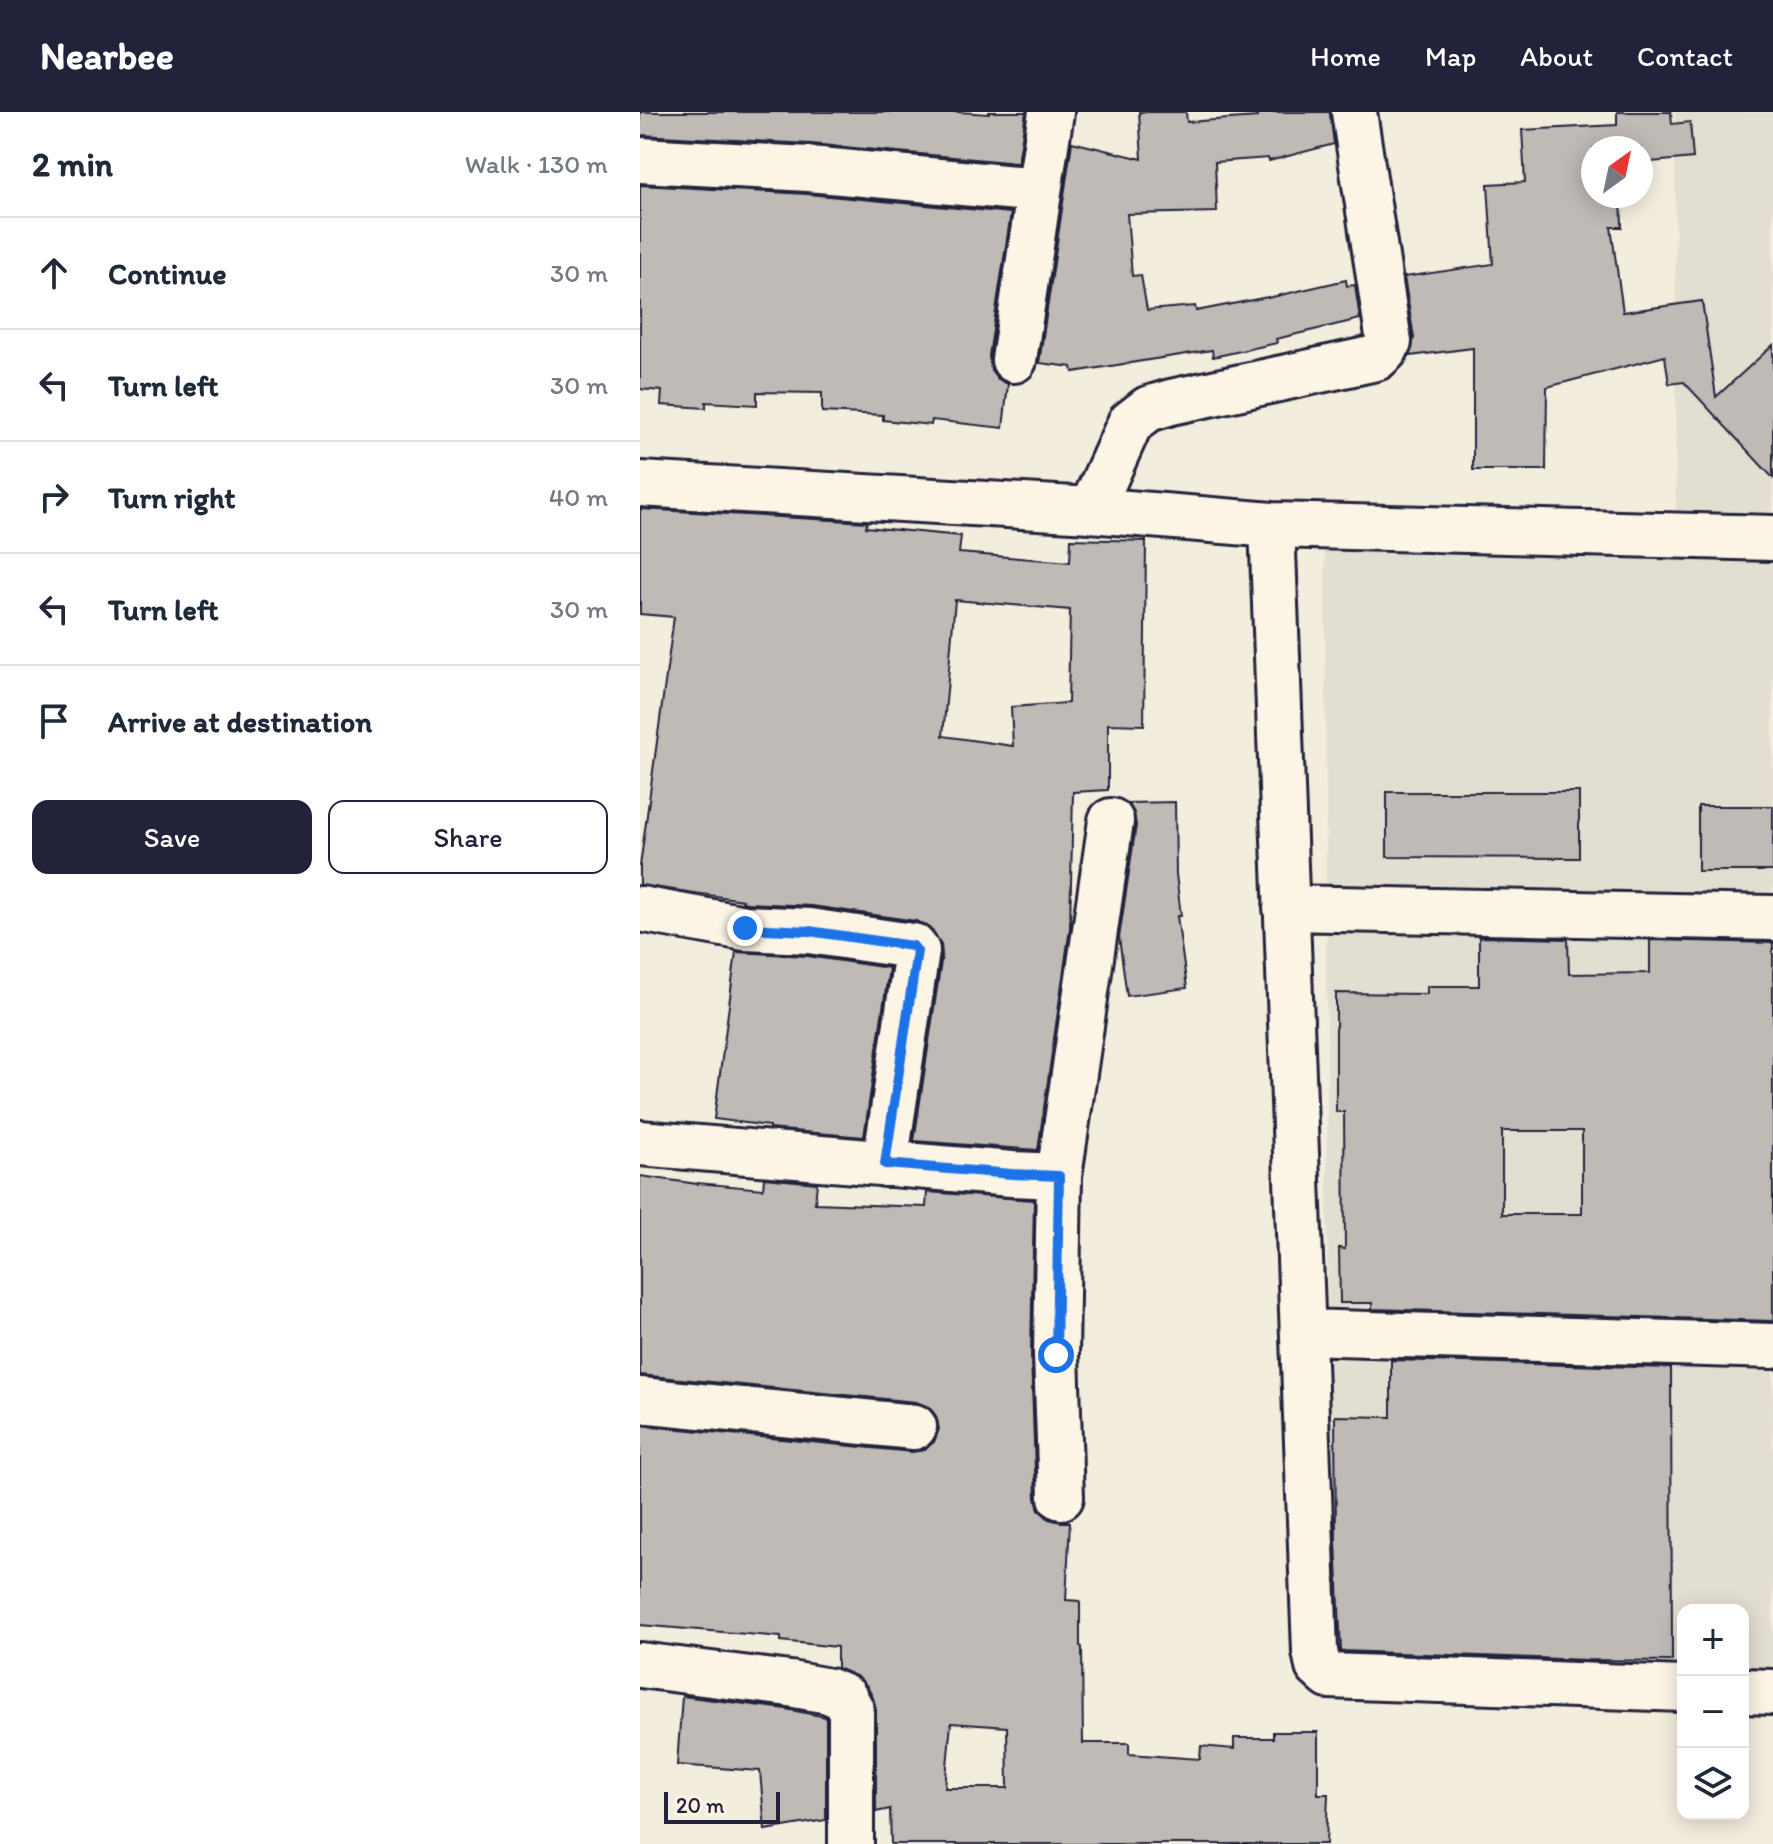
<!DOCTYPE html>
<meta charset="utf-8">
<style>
body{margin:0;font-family:Itim,sans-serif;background:#f2f2f3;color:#1f2937}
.controls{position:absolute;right:24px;bottom:24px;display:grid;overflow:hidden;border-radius:16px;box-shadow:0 4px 20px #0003}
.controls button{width:72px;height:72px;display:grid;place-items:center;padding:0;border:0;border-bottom:2px solid #e0e1e3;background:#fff;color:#1f2937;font:40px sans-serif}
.compass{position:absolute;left:941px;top:24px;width:72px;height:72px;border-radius:50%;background:#fff;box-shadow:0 4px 20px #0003;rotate:33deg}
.scale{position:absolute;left:24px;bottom:20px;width:116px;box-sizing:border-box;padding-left:8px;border:4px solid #22223b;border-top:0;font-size:22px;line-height:28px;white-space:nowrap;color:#22223b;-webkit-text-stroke:6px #fcf5e5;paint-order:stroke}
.stop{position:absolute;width:24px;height:24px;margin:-18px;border:6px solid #1a73e8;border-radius:50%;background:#fff}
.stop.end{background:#1a73e8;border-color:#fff;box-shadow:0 2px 8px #0008}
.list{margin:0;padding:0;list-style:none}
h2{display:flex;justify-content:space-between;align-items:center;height:104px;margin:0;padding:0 32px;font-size:34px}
h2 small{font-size:26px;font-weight:400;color:#747a83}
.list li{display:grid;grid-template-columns:52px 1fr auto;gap:24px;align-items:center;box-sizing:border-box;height:112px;padding:0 32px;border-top:2px solid #e0e1e3}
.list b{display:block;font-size:30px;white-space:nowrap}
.list em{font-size:26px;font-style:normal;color:#747a83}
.actions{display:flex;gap:16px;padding:24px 32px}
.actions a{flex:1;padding:18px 0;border:2px solid #22223b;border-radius:16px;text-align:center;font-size:28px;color:#22223b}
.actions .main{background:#22223b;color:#fff}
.icon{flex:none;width:44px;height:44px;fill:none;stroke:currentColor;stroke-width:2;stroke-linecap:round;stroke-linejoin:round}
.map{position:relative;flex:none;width:1133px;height:1732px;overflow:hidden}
header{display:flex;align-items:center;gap:48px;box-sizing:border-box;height:112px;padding:0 40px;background:#22223b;color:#fff}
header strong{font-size:38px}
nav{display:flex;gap:44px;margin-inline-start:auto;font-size:28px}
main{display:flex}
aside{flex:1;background:#fff}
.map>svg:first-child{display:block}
</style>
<header>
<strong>Nearbee</strong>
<nav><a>Home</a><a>Map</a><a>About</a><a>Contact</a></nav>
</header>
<main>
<aside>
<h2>2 min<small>Walk · 130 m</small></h2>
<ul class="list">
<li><svg class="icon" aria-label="ahead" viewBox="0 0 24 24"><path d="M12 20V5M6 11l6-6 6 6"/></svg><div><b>Continue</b></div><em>30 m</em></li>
<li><svg class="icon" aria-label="left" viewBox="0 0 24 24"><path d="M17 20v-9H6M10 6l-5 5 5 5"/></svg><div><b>Turn left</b></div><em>30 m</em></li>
<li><svg class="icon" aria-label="right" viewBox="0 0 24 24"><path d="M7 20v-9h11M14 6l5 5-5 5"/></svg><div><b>Turn right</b></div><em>40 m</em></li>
<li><svg class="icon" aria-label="left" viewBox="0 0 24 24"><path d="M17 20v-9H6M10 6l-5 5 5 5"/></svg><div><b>Turn left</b></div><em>30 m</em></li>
<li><svg class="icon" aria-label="arrive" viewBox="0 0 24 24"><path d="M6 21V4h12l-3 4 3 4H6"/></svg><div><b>Arrive at destination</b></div></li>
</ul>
<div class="actions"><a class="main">Save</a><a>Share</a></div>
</aside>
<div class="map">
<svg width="1133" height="1732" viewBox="0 0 1133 1732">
<rect width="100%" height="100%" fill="#f3edde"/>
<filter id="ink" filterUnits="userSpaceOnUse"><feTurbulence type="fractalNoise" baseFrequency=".0125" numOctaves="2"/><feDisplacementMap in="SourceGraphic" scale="16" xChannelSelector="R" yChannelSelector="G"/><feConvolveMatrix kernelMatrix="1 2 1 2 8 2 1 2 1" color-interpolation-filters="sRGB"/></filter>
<g filter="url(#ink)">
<path fill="#e3ded2" d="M 1035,0 L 1133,0 L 1133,1561 L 1103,1561 L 1103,1498 L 1043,1498 L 1043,1561 L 689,1560 L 685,440 L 1036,441 Z"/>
<path fill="#bfbab6" stroke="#22223b" stroke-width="2" fill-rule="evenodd" d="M 0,0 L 318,0 L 349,2 L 349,0 L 386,0 L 378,51 L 171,32 L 0,23 Z
M 499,0 L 546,0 L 547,10 L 617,5 L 615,0 L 690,0 L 694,32 L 629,49 L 628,46 L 575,50 L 577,100 L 487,102 L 492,164 L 501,163 L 507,198 L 555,194 L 556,199 L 628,185 L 628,186 L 706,168 L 707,174 L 715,173 L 720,207 L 636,227 L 637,231 L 573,245 L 572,238 L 433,260 L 432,255 L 399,251 L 432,30 L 502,47 Z
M 977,0 L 1031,0 L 1032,12 L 1050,10 L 1053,46 L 1001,51 L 1001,36 L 953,36 L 953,84 L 981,84 L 982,115 L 971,115 L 983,200 L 1062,189 L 1076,285 L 1133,233 L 1133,366 L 1044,270 L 1029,272 L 1025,244 L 907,275 L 906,358 L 833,358 L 833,236 L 770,244 L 774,226 L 764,165 L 853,152 L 848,72 L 885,70 L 882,18 L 977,13 Z
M 0,73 L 167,82 L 371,101 L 349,244 L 351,258 L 358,267 L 368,272 L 363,316 L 292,308 L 291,313 L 243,308 L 243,303 L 182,300 L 182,281 L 117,280 L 117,293 L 66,290 L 66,296 L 21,293 L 22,279 L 0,277 Z
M 0,397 L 227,410 L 226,415 L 321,424 L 319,441 L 430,450 L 431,427 L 506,429 L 504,613 L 468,612 L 468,678 L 433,680 L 430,816 L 398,1038 L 274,1029 L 302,843 L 301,832 L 292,818 L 276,809 L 172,794 L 108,791 L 102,790 L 103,788 L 0,773 L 0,754 L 34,505 L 0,502 ZM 315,488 L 430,498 L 428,591 L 371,595 L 373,634 L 303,624 Z
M 747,680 L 939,680 L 939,746 L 747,745 Z
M 535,690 L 536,762 L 541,804 L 537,804 L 547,876 L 487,884 L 479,826 L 496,713 L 494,701 L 488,691 Z
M 1058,694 L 1133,694 L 1133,759 L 1058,759 Z
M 839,825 L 928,827 L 929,862 L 1010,861 L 1010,828 L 1133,831 L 1133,1209 L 732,1197 L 732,1191 L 700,1191 L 699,1136 L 705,1137 L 704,1000 L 696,1000 L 696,881 L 787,882 L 787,874 L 839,874 ZM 862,1019 L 942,1019 L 942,1102 L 862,1102 Z
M 96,840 L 167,844 L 249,856 L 224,1025 L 129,1017 L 129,1014 L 74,1007 Z
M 0,1064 L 58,1072 L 58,1071 L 123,1077 L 124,1066 L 177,1071 L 175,1091 L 286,1095 L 287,1080 L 394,1088 L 391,1243 L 396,1386 L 399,1398 L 409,1407 L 421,1410 L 430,1410 L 426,1488 L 440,1489 L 440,1534 L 442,1535 L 443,1631 L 489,1631 L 489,1642 L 560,1647 L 561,1634 L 594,1637 L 594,1626 L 633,1626 L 633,1620 L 678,1620 L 678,1682 L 688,1682 L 686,1732 L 251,1732 L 250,1697 L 236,1700 L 236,1597 L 233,1586 L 227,1574 L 216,1564 L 197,1556 L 197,1535 L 141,1529 L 141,1525 L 0,1513 L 0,1313 L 272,1340 L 284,1338 L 294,1330 L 299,1317 L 296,1304 L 289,1295 L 276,1290 L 0,1263 ZM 311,1611 L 367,1615 L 368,1676 L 305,1676 Z
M 751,1248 L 1031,1256 L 1032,1549 L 947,1548 L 701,1539 L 696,1429 L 695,1304 L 751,1305 Z
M 42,1584 L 146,1597 L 186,1605 L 186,1708 L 125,1718 L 120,1659 L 37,1653 Z"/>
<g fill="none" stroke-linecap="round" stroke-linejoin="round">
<g stroke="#22223b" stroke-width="50">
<path id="minor" d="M 0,48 L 169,57 L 398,78
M 374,248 L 411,0
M 0,372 L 451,398 L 632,413 L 1133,426
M 451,398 L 490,311 L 508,297 L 531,290 L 736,246 L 745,238 L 749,230 L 714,0
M 632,413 L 675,1539 L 678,1554 L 689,1564 L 1043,1577
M 646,796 L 1133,806
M 0,797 L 105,816 L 169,819 L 265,833 L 273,834 L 277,839 L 245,1052
M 0,1031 L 372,1062 L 419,1064
M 663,1220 L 1133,1234
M 0,1288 L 274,1315
M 421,1385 L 416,1243 L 419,1064 L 471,709
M 0,1553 L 150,1572 L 189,1579 L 205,1586 L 211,1597 L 211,1732
M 1103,1579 L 1133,1580"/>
</g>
<use href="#minor" stroke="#fcf5e5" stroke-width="44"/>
</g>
</g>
<g fill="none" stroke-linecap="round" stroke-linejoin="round" filter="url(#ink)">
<path stroke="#1a73e8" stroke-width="10" d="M 105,816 L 169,819 L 265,833 L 273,834 L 277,839 L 245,1052 L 372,1062 L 419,1064 L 416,1243"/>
</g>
</svg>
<div class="controls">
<button>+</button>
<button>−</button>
<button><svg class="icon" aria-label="layers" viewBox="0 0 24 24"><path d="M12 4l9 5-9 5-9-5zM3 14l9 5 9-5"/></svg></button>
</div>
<svg class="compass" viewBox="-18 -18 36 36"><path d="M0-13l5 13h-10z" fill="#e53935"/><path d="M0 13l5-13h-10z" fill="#747a83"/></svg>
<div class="scale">20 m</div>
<div class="stop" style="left:416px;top:1243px"></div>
<div class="stop end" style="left:105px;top:816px"></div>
</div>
</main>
